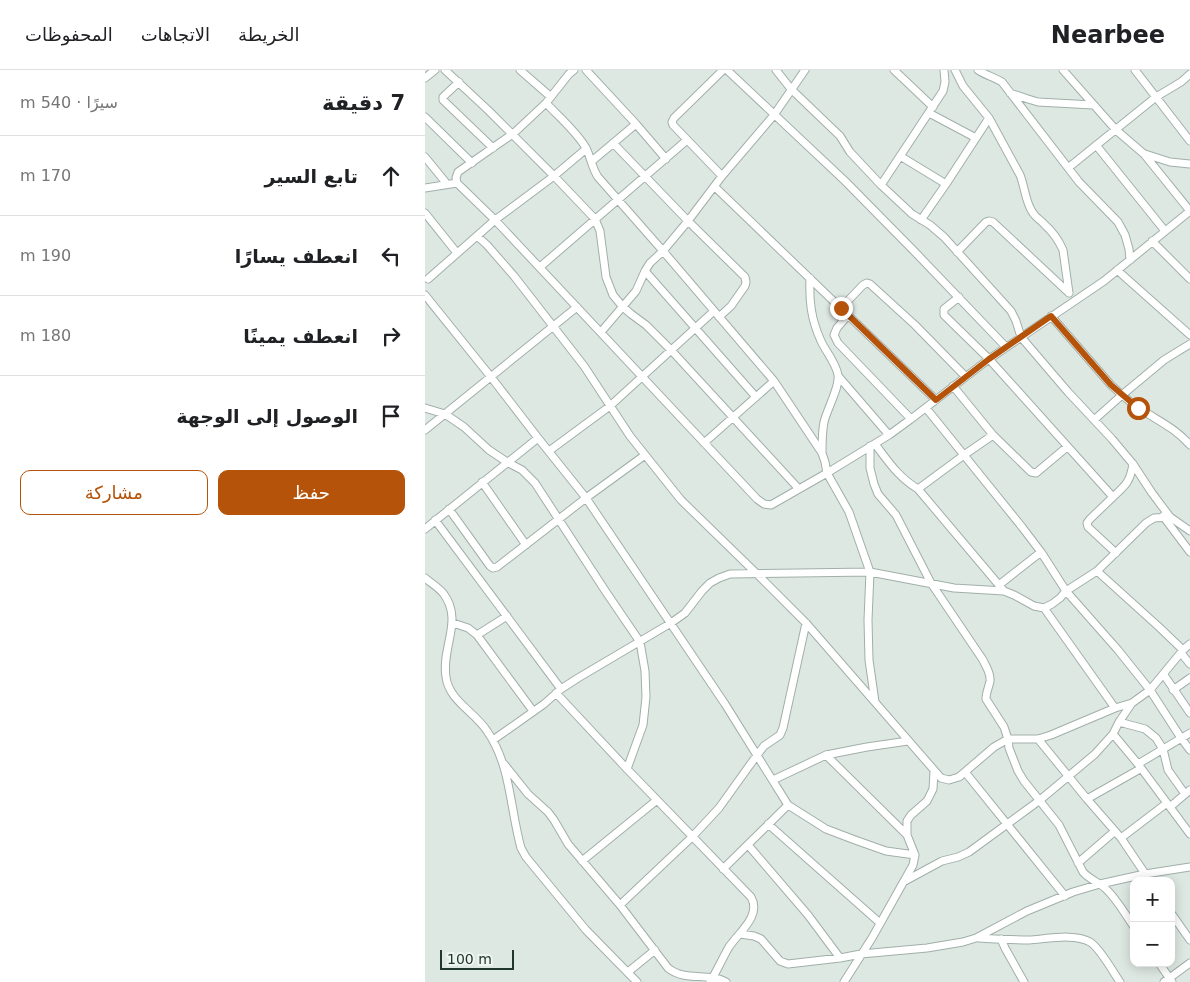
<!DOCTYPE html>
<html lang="ar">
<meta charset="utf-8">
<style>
body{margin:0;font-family:"DejaVu Sans","Noto Sans Arabic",sans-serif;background:#f2f2f2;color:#202124;direction:rtl}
.controls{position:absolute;right:15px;bottom:15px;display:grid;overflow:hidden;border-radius:10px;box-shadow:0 2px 12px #0003}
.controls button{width:45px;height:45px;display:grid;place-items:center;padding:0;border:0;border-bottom:1px solid #e0e0e0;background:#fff;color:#202124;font:25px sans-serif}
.scale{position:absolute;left:15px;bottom:12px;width:74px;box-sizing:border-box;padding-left:5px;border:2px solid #20372f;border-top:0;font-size:14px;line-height:18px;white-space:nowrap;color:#20372f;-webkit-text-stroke:4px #eef5f1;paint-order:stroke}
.stop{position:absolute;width:15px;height:15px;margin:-11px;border:4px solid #b45309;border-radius:50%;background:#fff}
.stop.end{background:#b45309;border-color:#fff;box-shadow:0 1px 5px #0008}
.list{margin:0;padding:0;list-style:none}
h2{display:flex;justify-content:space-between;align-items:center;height:65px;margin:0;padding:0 20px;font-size:21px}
h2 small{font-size:16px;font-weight:400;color:#757577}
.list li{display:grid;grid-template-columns:32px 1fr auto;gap:15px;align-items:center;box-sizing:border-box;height:80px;padding:0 20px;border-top:1px solid #e0e0e0}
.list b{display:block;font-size:19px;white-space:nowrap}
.list em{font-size:16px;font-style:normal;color:#757577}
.actions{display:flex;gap:10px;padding:15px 20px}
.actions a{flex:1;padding:11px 0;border:1px solid #b45309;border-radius:10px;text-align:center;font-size:18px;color:#b45309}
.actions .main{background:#b45309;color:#fff}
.icon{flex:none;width:28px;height:28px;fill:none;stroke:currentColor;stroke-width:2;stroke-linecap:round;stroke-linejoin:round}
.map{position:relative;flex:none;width:765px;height:912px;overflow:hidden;direction:ltr}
header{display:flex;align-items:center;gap:30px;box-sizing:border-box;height:70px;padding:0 25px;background:#fff;border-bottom:1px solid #e0e0e0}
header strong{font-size:24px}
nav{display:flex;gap:28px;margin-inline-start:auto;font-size:18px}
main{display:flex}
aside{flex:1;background:#fff}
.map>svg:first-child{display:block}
</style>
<header>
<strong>Nearbee</strong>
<nav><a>الخريطة</a><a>الاتجاهات</a><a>المحفوظات</a></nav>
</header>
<main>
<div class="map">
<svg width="765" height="912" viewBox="0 0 765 912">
<rect width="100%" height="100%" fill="#dee8e3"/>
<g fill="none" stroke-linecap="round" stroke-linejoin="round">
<g stroke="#a1afa9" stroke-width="9">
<path id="minor" d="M 20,0 L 64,41 L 129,106 L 170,149 L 175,161 L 181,207 L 188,225 L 198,237 L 206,244 L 221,255 L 246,280 L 373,418
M 95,0 L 126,27
M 149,0 L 144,4 L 121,33 L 89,63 L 33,102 L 31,108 L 32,113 L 70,150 L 332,429 L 339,434 L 346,435 L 402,403 L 464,365 L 486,349 L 564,289 L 679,211 L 765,141
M 161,0 L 211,54 L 241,89
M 302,0 L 420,111 L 489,181 L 581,277
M 351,0 L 366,19 L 415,66 L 425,82 L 456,115 L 487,144 L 505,155 L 519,167 L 586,241 L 591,251 L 596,267 L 643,322 L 687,369 L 708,394 L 727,423 L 745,447 L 765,461
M 469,0 L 508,37
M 530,0 L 538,16 L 564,48 L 595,105 C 600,117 600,132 608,143 C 611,148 616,150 619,154 C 627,161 634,171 638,180 L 644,223
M 553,0 C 560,5 569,7 577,12 L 654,112 L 693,152 L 700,165 L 704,179 L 705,190
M 638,0 L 691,60 L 719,84 L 765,141
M 710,0 L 765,71
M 0,8 L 10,0
M 34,12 L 18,27 L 18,30 L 68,78
M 585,23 L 603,29 L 613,32 L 668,35
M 121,33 C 135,48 151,61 161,78 C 166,88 167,98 173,107 L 238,181 L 349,311 L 397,383 L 400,392 L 402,403 L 424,442 L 445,502 L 443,550 L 444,590 L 450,632
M 504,43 L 551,68
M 0,47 L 47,93
M 188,73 L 263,151 L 320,207 L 321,212 L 320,216 L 306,236 L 294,247
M 671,75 L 740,161
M 720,84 L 745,92 L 765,94
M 475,86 L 521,114 L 496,150
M 0,87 L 22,114
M 167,91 L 211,54
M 643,98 L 731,27 L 756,12 L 765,4
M 297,106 L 248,55 L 247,52 L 249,48 L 298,0
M 521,114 L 564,48
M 456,115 L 518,21 L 520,12 L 519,0
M 290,117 L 511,330
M 0,118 L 32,113
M 0,143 L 32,183
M 52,166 L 62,175 L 89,206 L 159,296 L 205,366 L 256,430 L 332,504 L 381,553 L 516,708 L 524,710 L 534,707 L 569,677 L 583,669 L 613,669 L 626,665 L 690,638 L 707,633 L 725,620 L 758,580 L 765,574
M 727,171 L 765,209
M 532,182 L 561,152 L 564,151 L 568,152 L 644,223
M 115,197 L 262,70
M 692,200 L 765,265
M 220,201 L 331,327
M 385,208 C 384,231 386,249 396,271 C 401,282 411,293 413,305 C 415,317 402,339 399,352 C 397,362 397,373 397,383
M 3,209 L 70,150 L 129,106 L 161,79
M 0,225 L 66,307 L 113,368 L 161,428 L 300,634 L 363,735 L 298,799
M 534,227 L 519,239 L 519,245 L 564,289 L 688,427 C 701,415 705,412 708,394
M 416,238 L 438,215 L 442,213 L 445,214 L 490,255 L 540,306
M 423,245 L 412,258 L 409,265 L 413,273 L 486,349
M 626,246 L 686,315 C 695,323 704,332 714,338 C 733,351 749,357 765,375
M 176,262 L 211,221 L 220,201 L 225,193 L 238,181 L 263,151 L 297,106 L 349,45 L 380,0
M 414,307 L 464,365
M 528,316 L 568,365 L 606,402 L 611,403 L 642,377
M 0,338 L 20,344 L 39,357 L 64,380 L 82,392 L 97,400 L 110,413 L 181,522 L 215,572 L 220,601 L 221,627 L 218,655 L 202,699
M 501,338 L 597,457 L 616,482 L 641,521 L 693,580 L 725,620 L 756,668 L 765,680
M 669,350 L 697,325 L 739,290 L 765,274
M 0,360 L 152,237
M 279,373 L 349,311
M 450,374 C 463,391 473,407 493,419 L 579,521
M 445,376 L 445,398 L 449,414 L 453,424 L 471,445 L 506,513 L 558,590 C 561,597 566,603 565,611 C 564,617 561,622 561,629 L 579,657 L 583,669 L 584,678 L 593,701 L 599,711 L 634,755 L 658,802 C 664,809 673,812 680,818 C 692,829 700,844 709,857
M 124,381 L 185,336 L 289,241
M 57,412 L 101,475
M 493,419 L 539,385 L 568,365
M 688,427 L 665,449 L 662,453 L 663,457 L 691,483
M 24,439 L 65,496 L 68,498 L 72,497 L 161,428 L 220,385
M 738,446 L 765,482
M 10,450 L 136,619
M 0,459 L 113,368
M 672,501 L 734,557 L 758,580
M 0,508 C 6,513 13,517 18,523 C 39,550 16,577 21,607 C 24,631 50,642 62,661 C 86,695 85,739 96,778 L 101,787 L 161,860 L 212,912
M 574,515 L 616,482
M 619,538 L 690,638
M 28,553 L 43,558 L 52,565 L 108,641
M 52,565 L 82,546
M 756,583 L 765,594
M 739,605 L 765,643
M 748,620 L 765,608
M 131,623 L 202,699 L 326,827 C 337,846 313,863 304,877 C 297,889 292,901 285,912
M 694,652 L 720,659 L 731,668 L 738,679 L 743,700 L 760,724
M 688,664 L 713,694 L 765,764
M 613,669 L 662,729 L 696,768 L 725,811
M 68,670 L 119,634 L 136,619 L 153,608 L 246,553 L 260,543 L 277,521 L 285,513 L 294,508 L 305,504 L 445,502 L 529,518 L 579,521 L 589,525 L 609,536 L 619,538 L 627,534 L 635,528 L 641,521 L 672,501 L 721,453 L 729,448 L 745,447
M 401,685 L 482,765
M 79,694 L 103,724 L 123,742 L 129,750 L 143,774 L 195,835 L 243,898 C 260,912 283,902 301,912
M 713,694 L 765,663
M 540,702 L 640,826
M 348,710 L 401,685 L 442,677 L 483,671
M 662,729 L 715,699
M 363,735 L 401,759 L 430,770 L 461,781 L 490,785
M 745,737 L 765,720
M 343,754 L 455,853
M 696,768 L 742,733
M 323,775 L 383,845 L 415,888
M 157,791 L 232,730
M 653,793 L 690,761
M 480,811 L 517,791 L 533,787 L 544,782 L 615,730 L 670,684 L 688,664 L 694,652 L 707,633
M 195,835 L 267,767 L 294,738 L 332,685 L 339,676 L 355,665 L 358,658 L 381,553
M 746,843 L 765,870
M 315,864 L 329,866 L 336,869 L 355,891 L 363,894 L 415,888 L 436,884 L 502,878 L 538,872 L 551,868 L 602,841 L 648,822 L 675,814 L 720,804 L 765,797
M 554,868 C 571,869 588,870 604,870 C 621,869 651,863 665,872 C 675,878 688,902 695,912
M 576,869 L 580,878 L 599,912
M 734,893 L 747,912
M 203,902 L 230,880
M 419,912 L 447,868 L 488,795 L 490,785 L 482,765 L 482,751 L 486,745 L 502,731 L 508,719 L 509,701
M 739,912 L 765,893"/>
</g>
<use href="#minor" stroke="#fff" stroke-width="7"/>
</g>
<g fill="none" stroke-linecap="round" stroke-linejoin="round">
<path stroke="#b45309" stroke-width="6" d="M 416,238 L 511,330 L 564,289 L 626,246 L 686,315 L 713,338"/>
</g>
</svg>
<div class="controls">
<button>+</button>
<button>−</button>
</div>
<div class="scale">100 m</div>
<div class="stop" style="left:713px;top:338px"></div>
<div class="stop end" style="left:416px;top:238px"></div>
</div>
<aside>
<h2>7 دقيقة<small>سيرًا · 540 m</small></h2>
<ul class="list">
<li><svg class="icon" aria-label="ahead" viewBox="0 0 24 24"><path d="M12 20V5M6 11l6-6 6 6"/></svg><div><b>تابع السير</b></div><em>170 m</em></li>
<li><svg class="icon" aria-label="left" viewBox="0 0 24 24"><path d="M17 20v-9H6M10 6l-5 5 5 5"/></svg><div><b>انعطف يسارًا</b></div><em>190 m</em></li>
<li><svg class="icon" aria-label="right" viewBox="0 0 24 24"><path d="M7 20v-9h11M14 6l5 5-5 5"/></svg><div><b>انعطف يمينًا</b></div><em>180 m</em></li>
<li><svg class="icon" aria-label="arrive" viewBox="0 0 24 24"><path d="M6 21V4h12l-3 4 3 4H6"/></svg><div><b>الوصول إلى الوجهة</b></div></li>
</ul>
<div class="actions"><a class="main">حفظ</a><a>مشاركة</a></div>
</aside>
</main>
